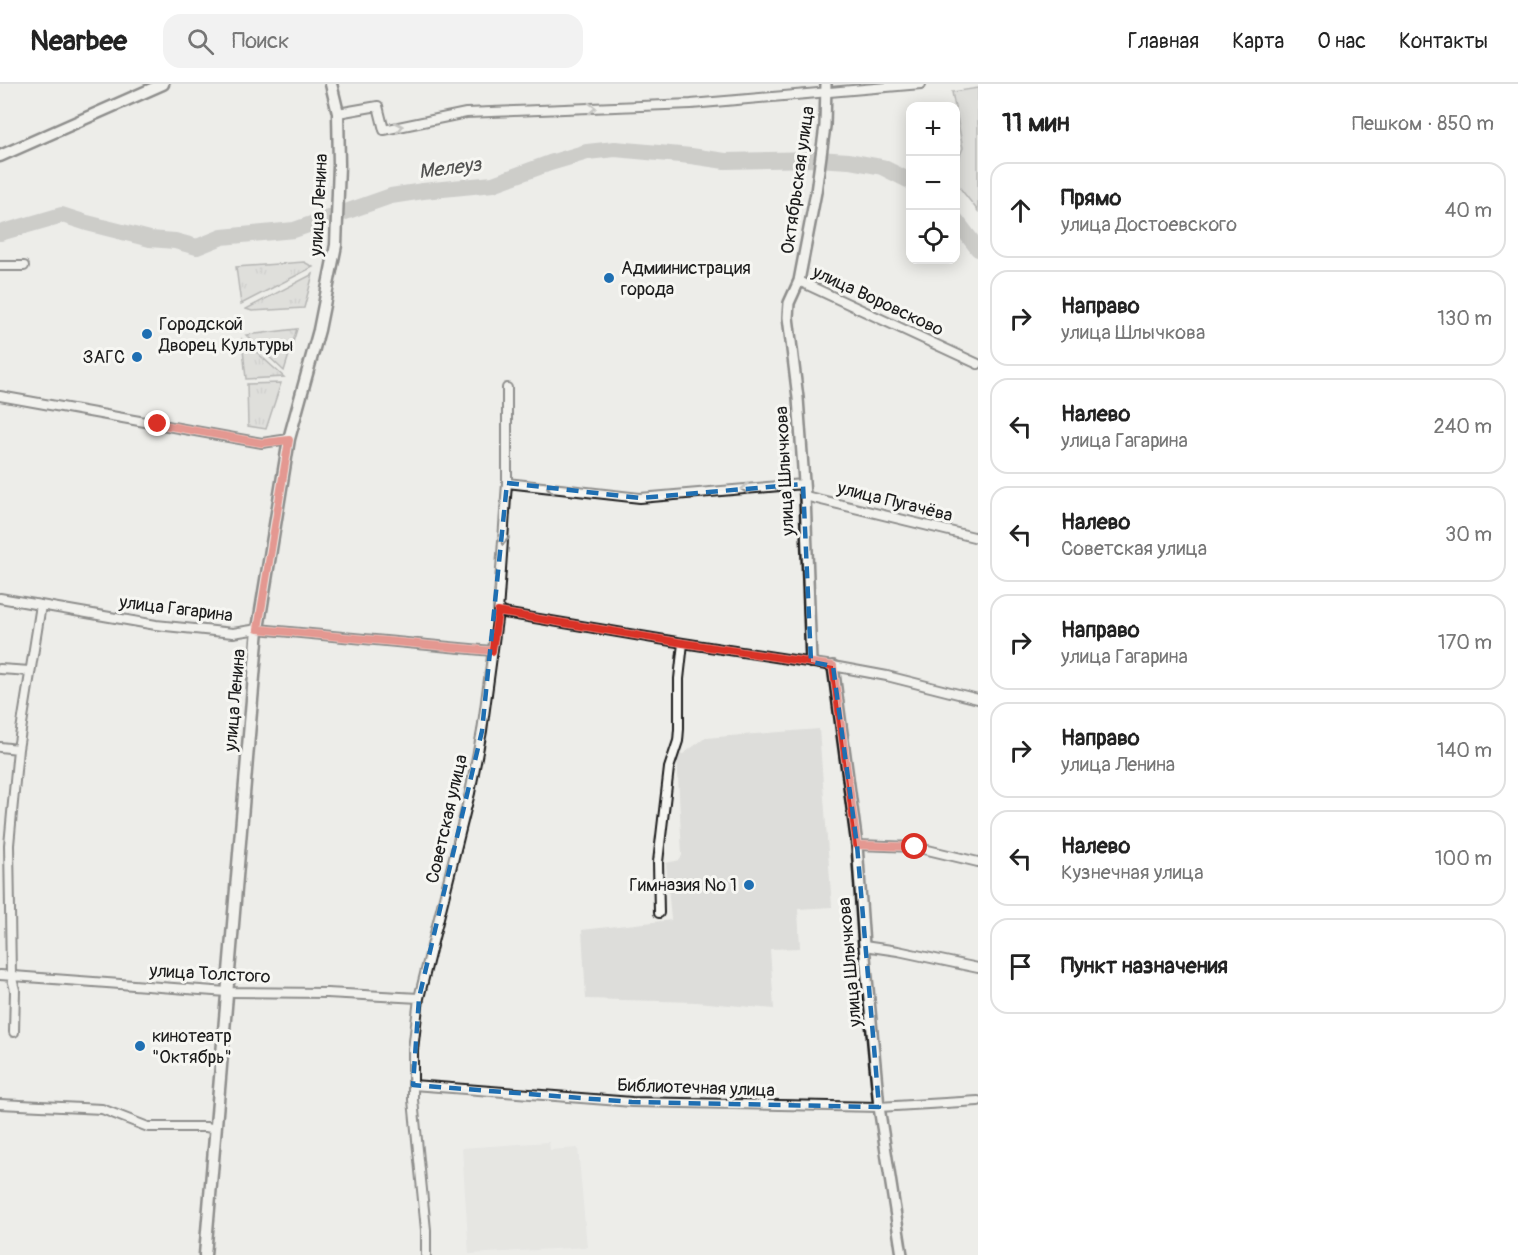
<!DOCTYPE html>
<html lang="ru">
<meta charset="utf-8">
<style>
body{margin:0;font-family:Pangolin,sans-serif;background:#f2f2f2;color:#222}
.controls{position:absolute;right:18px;top:18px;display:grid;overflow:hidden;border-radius:12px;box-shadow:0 3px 15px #0003}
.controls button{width:54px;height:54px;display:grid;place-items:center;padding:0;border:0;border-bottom:2px solid #e0e0e0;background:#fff;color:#222;font:30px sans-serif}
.stop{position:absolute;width:18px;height:18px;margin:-14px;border:4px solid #d93025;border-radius:50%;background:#fff}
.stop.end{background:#d93025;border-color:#fff;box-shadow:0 2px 6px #0008}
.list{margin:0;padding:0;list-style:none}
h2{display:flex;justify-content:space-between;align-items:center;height:78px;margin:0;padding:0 24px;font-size:26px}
h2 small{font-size:20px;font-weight:400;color:#767676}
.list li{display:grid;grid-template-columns:39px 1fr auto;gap:18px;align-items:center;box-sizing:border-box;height:96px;margin:0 12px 12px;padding:0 12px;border:2px solid #e0e0e0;border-radius:18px}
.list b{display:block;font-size:22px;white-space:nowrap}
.list p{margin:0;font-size:20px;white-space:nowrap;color:#767676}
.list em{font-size:20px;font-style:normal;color:#767676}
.icon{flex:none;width:33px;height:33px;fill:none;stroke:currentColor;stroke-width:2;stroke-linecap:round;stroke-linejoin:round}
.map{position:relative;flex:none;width:978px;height:1171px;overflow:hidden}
header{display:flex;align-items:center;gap:36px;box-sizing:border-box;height:84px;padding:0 30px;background:#fff;border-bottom:2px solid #e0e0e0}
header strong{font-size:28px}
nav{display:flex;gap:33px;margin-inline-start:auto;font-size:21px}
.search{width:420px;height:54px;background:#f2f2f2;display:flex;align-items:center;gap:15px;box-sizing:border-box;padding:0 21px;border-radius:18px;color:#767676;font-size:22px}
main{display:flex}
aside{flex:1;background:#fff}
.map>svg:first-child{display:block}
</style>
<header>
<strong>Nearbee</strong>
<div class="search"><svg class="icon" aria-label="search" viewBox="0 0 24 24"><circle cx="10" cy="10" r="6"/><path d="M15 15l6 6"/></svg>Поиск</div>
<nav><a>Главная</a><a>Карта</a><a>О нас</a><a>Контакты</a></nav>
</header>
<main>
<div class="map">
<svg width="978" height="1171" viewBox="0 0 978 1171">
<defs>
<pattern id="grass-tufts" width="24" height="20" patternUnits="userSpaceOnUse" patternTransform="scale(1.5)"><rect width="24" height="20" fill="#cececb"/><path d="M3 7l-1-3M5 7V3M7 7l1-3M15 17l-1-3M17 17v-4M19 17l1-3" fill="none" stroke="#b0b0ae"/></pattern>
</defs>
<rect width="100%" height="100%" fill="#edede9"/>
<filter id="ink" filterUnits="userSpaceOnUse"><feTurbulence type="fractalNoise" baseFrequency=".0167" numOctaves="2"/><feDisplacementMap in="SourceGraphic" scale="12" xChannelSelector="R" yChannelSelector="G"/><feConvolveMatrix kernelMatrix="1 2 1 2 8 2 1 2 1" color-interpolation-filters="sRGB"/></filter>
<g filter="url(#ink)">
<path fill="#ddddda" d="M 819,645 L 832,823 L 798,825 L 800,864 L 770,865 L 774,925 L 697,918 L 586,915 L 582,846 L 671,836 L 666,779 L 680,776 L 682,771 L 677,671 L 683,670 L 705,654 Z
M 549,1058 L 550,1066 L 578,1064 L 587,1163 L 469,1170 L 462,1064 Z"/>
<path fill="url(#grass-tufts)" stroke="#757574" stroke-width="1.5" d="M 304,178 L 313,183 L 241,220 L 236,183 Z
M 313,190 L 304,224 L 252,227 L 246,225 Z
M 297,245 L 284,287 L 246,251 Z
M 242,255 L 284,293 L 246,295 Z
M 281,299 L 266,345 L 248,342 L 247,300 Z"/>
<path fill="#cececb" stroke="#757574" stroke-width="1.5" d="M 978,4 L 978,127 L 956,99 L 956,81 L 963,64 L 952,8 Z"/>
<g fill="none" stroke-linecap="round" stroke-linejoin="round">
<path stroke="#a6a6a3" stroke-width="16" d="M 956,136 L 978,165
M 0,149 L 62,131 L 87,139 L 150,155 L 175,157 L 197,163 L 222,153 L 294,146 L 391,112 L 423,107 L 493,100 L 550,79 L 587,68 L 615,65 L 691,72 L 725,77 L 817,75 L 849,77 L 882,83 L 910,97"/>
<g stroke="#1c1c1c" stroke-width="12">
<path id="minor" d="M 338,29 L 378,22 L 384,46 L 466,29 L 691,20 L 921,0
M 0,182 L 24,182
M 799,197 L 978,280
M 0,312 L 262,359 L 289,355
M 507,399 L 640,414 L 803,400
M 805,412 L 978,454
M 0,514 L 156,541 L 233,549 L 258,545 L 492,567
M 498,528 L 683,559 L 833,582 L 887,592 L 978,615
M 0,585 L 30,587
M 0,663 L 18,665
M 857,761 L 915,763 L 978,778
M 659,829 L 658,778 L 669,684 L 678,657 L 679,645 L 679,595 L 683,559
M 864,862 L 898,867 L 978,884
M 0,891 L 227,908 L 327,909 L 419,914
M 14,948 L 15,906 L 11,891 L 9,761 L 18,665 L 41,521
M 413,1001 L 632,1018 L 879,1023 L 978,1017
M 0,1020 L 102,1025 L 148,1043 L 206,1043 L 216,1045
M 426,1171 L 426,1146 L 413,1016 L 413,966 L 419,914 L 470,709 L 482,647 L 498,528 L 507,399 L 507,304"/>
</g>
<g stroke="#1c1c1c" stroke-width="14">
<path id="tertiary" d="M 811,578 L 805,412 L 798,314 L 788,233 L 789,219 L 799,197 L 816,108 L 825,42 L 826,0
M 833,582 L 857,761 L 864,862 L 879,1023 L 902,1171"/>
</g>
<g stroke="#1c1c1c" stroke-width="15">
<path id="secondary" d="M 0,72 L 163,0
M 205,1171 L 258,545 L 289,355 L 319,246 L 336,161 L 339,81 L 338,29 L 331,0"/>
</g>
<use href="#minor" stroke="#f6f6f2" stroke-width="8"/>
<use href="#tertiary" stroke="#f6f6f2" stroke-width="9"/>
<use href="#secondary" stroke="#f6f6f2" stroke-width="10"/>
</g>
<defs><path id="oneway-chevron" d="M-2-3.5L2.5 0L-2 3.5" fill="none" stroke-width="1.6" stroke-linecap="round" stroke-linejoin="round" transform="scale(1.5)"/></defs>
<g stroke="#949492">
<use href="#oneway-chevron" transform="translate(592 24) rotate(-2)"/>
<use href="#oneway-chevron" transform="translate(399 43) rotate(-11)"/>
<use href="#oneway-chevron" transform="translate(551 404) rotate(-174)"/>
<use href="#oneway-chevron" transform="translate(745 405) rotate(175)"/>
<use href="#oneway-chevron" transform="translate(503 457) rotate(94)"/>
</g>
</g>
<g fill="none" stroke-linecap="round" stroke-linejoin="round" filter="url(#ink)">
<path stroke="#d93025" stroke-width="8" d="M 158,340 L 262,359 L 289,356 L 258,545 L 492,567 L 498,528 L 683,559 L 833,582 L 857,761 L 915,763"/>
</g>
<path d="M0 0H978V1171H0ZM 507,399 L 640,414 L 803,400 L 811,578 L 833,582 L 857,761 L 879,1023 L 632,1018 L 413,1001 L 419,914 L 482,647 Z" fill="#edede9" fill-opacity=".55" fill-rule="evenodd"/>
<path fill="none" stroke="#1f6fb2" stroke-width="4.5" stroke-dasharray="12 8" stroke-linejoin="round" d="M 507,399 L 640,414 L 803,400 L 811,578 L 833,582 L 857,761 L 879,1023 L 632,1018 L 413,1001 L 419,914 L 482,647 Z"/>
<g fill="#1f6fb2" stroke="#f6f6f2" stroke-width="2">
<circle cx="609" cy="194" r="6"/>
<circle cx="147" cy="250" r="6"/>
<circle cx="137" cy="273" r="6"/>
<circle cx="749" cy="801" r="6"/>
<circle cx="140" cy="962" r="6"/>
</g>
<g text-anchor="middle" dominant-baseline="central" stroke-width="6" stroke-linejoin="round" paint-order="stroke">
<g font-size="18" fill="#1c1c1c" stroke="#f6f6f2">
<text transform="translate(798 96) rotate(-82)">Октябрьская улица</text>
<text transform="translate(319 121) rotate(-87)">улица Ленина</text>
<text transform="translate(878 217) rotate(25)">улица Воровсково</text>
<text transform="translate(785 387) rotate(-93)">улица Шлычкова</text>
<text transform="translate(895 418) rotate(14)">улица Пугачёва</text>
<text transform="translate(176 525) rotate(7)">улица Гагарина</text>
<text transform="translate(235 616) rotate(-85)">улица Ленина</text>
<text transform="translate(447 735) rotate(-77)">Советская улица</text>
<text transform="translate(850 878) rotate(-95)">улица Шлычкова</text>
<text transform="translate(210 890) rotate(3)">улица Толстого</text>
<text transform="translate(696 1004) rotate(2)">Библиотечная улица</text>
</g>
<g font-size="18" fill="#1c1c1c" stroke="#f6f6f2" text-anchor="start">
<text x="621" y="184">Адмиинистрация<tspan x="621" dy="21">города</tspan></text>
<text x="159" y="240">Городской<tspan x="159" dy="21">Дворец Культуры</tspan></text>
<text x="125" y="273" text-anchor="end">ЗАГС</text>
<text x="737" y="801" text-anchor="end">Гимназия № 1</text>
<text x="152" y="952">кинотеатр<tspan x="152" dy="21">"Октябрь"</tspan></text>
</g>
<g font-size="20" font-style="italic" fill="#535352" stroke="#f6f6f2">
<text transform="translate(450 84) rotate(-7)">Мелеуз</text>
</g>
</g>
</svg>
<div class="controls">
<button>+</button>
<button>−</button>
<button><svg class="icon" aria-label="locate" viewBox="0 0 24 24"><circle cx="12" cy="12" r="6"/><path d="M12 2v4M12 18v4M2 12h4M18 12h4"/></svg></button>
</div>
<div class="stop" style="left:915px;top:763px"></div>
<div class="stop end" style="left:158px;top:340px"></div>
</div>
<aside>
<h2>11 мин<small>Пешком · 850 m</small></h2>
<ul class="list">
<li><svg class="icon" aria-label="ahead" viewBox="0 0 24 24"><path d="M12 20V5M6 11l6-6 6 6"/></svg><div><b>Прямо</b><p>улица Достоевского</p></div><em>40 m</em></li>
<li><svg class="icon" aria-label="right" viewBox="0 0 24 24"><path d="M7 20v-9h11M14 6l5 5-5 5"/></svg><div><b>Направо</b><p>улица Шлычкова</p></div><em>130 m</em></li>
<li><svg class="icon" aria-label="left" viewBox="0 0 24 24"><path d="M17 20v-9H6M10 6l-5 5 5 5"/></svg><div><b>Налево</b><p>улица Гагарина</p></div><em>240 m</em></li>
<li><svg class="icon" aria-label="left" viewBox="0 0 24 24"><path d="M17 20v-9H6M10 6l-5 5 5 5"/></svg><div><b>Налево</b><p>Советская улица</p></div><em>30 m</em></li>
<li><svg class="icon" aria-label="right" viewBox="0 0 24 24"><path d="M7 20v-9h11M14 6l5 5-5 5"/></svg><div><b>Направо</b><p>улица Гагарина</p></div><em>170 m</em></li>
<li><svg class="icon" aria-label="right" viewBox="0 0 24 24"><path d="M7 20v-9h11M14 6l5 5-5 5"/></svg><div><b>Направо</b><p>улица Ленина</p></div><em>140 m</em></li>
<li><svg class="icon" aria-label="left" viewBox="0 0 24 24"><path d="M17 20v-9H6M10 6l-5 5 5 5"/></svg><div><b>Налево</b><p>Кузнечная улица</p></div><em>100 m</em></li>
<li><svg class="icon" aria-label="arrive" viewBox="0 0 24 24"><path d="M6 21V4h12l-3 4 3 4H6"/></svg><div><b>Пункт назначения</b></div></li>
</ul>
</aside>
</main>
